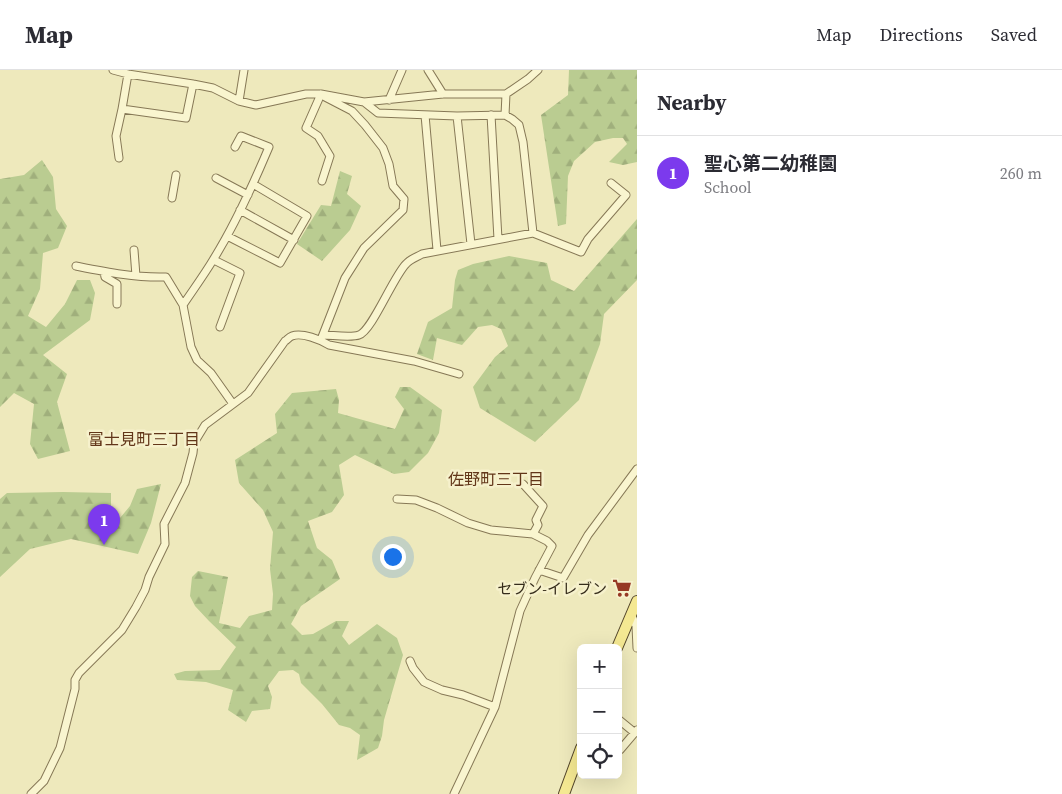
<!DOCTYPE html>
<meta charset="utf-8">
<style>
body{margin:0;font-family:"Source Serif 4","Noto Sans JP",serif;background:#f2f2f3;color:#2b2b33}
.controls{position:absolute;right:15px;bottom:15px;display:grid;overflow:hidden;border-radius:8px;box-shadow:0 5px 20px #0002}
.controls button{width:45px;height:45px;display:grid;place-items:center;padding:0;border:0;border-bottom:1px solid #e1e1e2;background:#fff;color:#2b2b33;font:25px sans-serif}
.you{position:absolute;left:392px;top:486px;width:18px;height:18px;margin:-12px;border:4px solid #fff;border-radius:50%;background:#1a73e8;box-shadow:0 0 0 8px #1a73e833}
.badge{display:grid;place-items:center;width:32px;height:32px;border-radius:50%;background:#7c3aed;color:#fff;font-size:16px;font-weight:700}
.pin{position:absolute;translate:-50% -41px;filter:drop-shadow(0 1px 2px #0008)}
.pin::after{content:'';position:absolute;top:26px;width:18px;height:15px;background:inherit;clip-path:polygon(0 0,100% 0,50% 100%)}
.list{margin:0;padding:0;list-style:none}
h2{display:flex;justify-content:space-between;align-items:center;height:65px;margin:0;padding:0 20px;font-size:21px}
h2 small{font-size:16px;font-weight:400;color:#7c7c81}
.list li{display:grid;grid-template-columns:32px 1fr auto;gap:15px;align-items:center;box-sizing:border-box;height:75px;padding:0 20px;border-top:1px solid #e1e1e2}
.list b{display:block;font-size:19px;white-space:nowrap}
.list p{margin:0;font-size:16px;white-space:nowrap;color:#7c7c81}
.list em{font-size:16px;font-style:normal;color:#7c7c81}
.icon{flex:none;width:28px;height:28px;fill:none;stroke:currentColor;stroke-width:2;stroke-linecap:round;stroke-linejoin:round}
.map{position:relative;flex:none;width:637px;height:724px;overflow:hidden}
header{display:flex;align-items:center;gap:30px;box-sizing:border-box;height:70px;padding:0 25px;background:#fff;border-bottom:1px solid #e1e1e2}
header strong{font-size:24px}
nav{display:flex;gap:28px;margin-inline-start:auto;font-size:18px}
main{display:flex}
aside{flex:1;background:#fff}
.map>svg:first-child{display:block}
</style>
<header>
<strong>Map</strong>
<nav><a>Map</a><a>Directions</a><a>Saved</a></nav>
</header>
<main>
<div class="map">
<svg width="637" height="724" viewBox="0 0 637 724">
<defs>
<pattern id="forest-firs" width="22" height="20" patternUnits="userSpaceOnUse" patternTransform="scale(1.25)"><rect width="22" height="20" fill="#bacc91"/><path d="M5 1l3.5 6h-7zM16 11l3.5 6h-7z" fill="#a0af7c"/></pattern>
</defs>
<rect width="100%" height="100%" fill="#eee9bc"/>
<path fill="url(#forest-firs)" d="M 569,0 L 637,0 L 637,92 L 623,95 L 609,92 L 627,74 L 623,68 L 613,68 L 595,72 L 574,91 L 568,106 L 566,154 L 558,156 L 541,45 L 568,25 Z
M 42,90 L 53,107 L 56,139 L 67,156 L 58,178 L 43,183 L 40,219 L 28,246 L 46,257 L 65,234 L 77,210 L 90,210 L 95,223 L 90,250 L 43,285 L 67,304 L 57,332 L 70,381 L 38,389 L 30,374 L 34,334 L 14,323 L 0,337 L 0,109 L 24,105 Z
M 340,101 L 352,106 L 347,124 L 361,136 L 350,160 L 322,191 L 297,174 L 321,135 L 331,136 Z
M 637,149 L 637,210 L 604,244 L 600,274 L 579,330 L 535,372 L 480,338 L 473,317 L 495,287 L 508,276 L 501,259 L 492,255 L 478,257 L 462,275 L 437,268 L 433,290 L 417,284 L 428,252 L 452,238 L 455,210 L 458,200 L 473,194 L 509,186 L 547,193 L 551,210 L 574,221 Z
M 400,317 L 410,317 L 442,340 L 439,363 L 428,383 L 409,402 L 394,404 L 355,385 L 339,395 L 344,425 L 332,442 L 308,451 L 317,478 L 332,490 L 340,509 L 301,536 L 291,554 L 302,565 L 313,564 L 336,551 L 349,551 L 342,566 L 349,575 L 377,554 L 397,568 L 403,585 L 384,650 L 382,666 L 378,678 L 357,690 L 360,665 L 350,658 L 339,655 L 322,634 L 301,613 L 299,604 L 293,600 L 279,601 L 268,616 L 272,627 L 270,639 L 252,641 L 246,652 L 228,640 L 233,620 L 206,612 L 177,610 L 174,604 L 185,601 L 220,600 L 236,577 L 209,551 L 195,536 L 190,526 L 192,507 L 198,501 L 228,507 L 219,553 L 240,558 L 249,546 L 272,540 L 273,524 L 270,499 L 273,462 L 263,440 L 239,413 L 235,390 L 277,363 L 275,344 L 292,323 L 336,319 L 339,330 L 338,343 L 395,359 L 404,339 L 395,327 Z
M 161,414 L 151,453 L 138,484 L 71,469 L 30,479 L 0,507 L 0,429 L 7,423 L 63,422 L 111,423 L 111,438 L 120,448 L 130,436 L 137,419 Z"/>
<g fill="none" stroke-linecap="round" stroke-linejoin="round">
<g stroke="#867856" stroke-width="9">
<path id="minor" d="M 113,0 L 128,4 L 193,14 L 213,18 L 239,31 L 256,35 L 306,24 L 321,24 L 364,32 L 378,43 L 457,46 L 505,45 L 512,49 L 519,55 L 523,72 L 533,163
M 428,0 L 443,24
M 128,4 L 122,39 L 186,48 L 193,14
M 321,24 L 306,58 L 318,66 L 330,86 L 322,111
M 389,30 L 402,0
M 239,31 L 244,0
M 364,32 L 443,24 L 506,24
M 425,45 L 437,180
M 491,45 L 498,169
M 505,45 L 506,24 L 528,9 L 538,0
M 457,46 L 471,174
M 119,88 L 116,66 L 122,39
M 216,108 L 248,125
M 172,128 L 176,105
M 240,140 L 294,170
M 227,166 L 280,193 L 307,146 L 253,114
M 134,180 L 136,206
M 214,190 L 240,203 L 220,257
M 76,196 C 106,202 135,208 166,207 L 183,235
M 104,202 L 105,207 L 117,214 L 117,234
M 323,265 C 332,265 351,268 359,265 C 372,261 393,207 406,194 C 410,189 417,187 422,184 L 533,163 L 581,182 L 588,169 L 626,125 L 611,113
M 322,267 L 345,208 L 364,178 L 403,140 L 404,129 L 393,116 L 389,94 L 383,78 L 365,55 L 352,41 L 325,27
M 233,334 L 211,303 L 197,290 L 191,277 L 183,235 C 193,220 204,205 213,190 C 235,155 253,115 269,77 L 241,66 L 235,77
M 523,414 L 543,436 L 536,450 L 538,455 L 533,464
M 397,429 L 416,430 L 437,438 L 468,453 L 491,460 L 533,464 L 547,471 L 552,476 L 535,508 L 520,541 L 495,637 L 454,724
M 539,500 L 563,508 L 588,465 L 637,399
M 631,543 L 636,556 L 637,578
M 410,591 L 413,598 L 424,612 L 442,620 L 463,625 L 495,637
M 618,649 L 635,663
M 620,680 L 637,660
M 31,724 L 44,711 L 60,678 L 75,619 L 75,610 L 79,603 L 122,560 L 136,537 L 145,520 L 149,507 L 165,474 L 164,454 L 185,413 L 193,383 L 194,373 L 205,355 L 248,323 L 285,271 C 287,270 289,267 292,266 C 302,262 321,270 329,275 L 414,291 L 459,304"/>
</g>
<g stroke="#53452a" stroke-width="12">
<path id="primary" d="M 617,578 L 637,531
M 564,724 L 581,678"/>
</g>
<use href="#minor" stroke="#f9f5cf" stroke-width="7"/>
<use href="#primary" stroke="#f4e892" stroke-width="10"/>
</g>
<defs>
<g id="supermarket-bare" transform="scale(1.5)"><path d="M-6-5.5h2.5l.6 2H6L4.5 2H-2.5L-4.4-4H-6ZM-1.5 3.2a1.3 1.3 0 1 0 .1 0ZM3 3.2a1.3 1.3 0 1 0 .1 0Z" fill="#963924" stroke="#f6f1cc" stroke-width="2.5" paint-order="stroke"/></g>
</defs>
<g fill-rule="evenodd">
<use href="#supermarket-bare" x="622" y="518"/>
</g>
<g text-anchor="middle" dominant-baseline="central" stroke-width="5" stroke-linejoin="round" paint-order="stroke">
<g font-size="15" fill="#352c1b" stroke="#f6f1cc" text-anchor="end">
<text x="607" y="518">セブン-イレブン</text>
</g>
<g font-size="16" fill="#623619" stroke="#f6f1cc">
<text x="144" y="369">富士見町三丁目</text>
<text x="496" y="409">佐野町三丁目</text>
</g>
</g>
</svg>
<div class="controls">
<button>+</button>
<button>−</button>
<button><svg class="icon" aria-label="locate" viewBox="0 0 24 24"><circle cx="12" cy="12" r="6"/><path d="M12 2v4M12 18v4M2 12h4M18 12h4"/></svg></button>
</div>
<div class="you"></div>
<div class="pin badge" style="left:104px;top:475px">1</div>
</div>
<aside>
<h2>Nearby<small></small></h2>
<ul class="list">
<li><span class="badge">1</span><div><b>聖心第二幼稚園</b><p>School</p></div><em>260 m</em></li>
</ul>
</aside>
</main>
